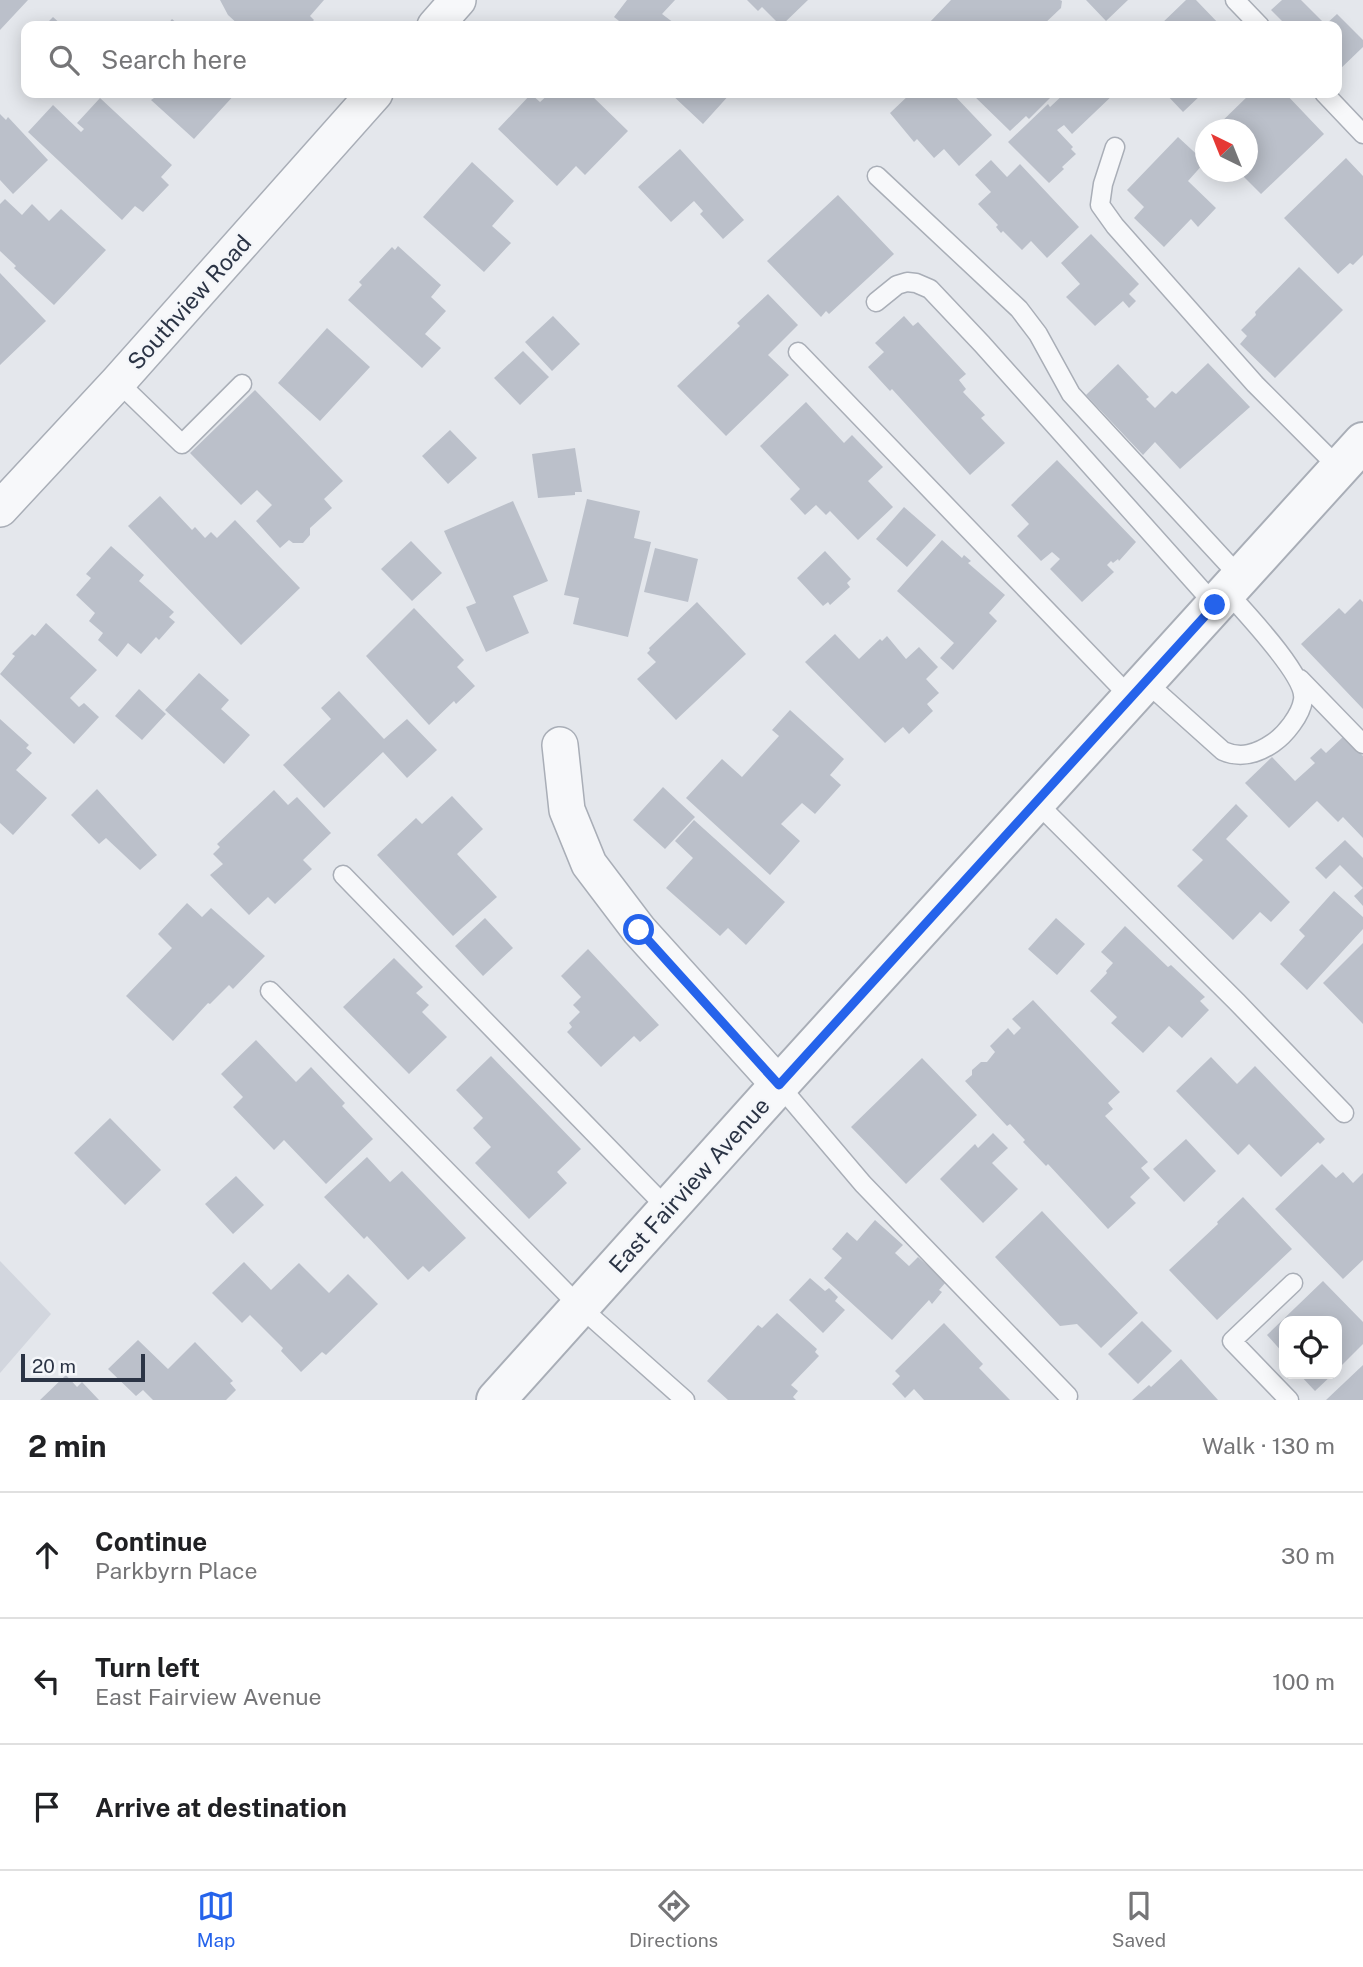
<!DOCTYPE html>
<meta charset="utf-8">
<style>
body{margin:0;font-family:"Public Sans",sans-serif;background:#f2f2f2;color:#202124}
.controls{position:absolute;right:21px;bottom:21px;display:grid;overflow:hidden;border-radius:14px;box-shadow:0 4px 18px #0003}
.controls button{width:63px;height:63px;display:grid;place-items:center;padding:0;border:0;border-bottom:2px solid #e0e0e0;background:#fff;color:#202124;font:35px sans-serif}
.compass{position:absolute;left:1195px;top:119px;width:63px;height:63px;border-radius:50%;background:#fff;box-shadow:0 4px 18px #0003;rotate:317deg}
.scale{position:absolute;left:21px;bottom:18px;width:124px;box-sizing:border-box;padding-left:7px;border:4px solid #2b3445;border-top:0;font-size:19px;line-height:24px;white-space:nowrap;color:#2b3445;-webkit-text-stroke:5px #f4f6f9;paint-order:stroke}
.stop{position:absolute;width:21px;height:21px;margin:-16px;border:5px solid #2563eb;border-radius:50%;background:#fff}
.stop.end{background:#2563eb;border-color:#fff;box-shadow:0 2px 7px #0008}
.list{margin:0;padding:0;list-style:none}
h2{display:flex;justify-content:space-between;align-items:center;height:91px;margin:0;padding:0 28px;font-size:30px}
h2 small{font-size:23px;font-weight:400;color:#757577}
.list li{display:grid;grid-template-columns:46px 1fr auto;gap:21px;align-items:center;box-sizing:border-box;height:126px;padding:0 28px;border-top:2px solid #e0e0e0}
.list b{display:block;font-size:26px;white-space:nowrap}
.list p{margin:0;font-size:23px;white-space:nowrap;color:#757577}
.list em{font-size:23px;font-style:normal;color:#757577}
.icon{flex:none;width:38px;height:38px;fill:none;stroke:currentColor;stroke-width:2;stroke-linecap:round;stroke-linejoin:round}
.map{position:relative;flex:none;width:1363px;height:1400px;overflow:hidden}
.search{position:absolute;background:#fff;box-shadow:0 4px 18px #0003;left:21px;right:21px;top:21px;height:77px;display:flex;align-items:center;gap:18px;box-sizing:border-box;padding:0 24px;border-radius:14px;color:#757577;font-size:26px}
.sheet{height:469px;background:#fff}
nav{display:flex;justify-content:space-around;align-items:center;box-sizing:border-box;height:98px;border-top:2px solid #e0e0e0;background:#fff;font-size:19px;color:#757577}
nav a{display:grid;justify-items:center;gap:4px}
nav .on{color:#2563eb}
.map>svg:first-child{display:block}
</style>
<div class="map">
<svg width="1363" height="1400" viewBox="0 0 1363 1400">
<rect width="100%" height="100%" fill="#e4e7ec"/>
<path fill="#d2d6de" d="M 0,1261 L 51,1314 L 0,1373 Z"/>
<path fill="#bbc0ca" d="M 0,0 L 28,0 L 0,30 Z
M 220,0 L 324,0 L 310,16 L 314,20 L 308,26 L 240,26 L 228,15 Z
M 627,0 L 675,0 L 662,14 L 674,23 L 672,26 L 610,26 L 615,21 L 617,23 L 619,21 L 614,17 Z
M 747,0 L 808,0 L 781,26 L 762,7 L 758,11 Z
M 951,0 L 1060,0 L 1062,1 L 1061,8 L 1042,26 L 932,26 L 929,23 Z
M 1086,0 L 1128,0 L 1106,21 Z
M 1186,0 L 1196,0 L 1221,26 L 1159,26 Z
M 1282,0 L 1301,0 L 1322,21 L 1317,26 L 1287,26 L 1271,10 Z
M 1337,14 L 1363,40 L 1363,47 L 1338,71 L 1337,26 L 1324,26 Z
M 53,17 L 63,26 L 44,26 Z
M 172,19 L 180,26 L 166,26 Z
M 148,93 L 236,93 L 194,139 L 151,100 L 154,98 Z
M 550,93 L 589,93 L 628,131 L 585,175 L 576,166 L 557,186 L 498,129 L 531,94 L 540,102 Z
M 670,93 L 731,93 L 703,124 Z
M 911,93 L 952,93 L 992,135 L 959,166 L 944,149 L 934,158 L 917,139 L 914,142 L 890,113 Z
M 971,93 L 1045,93 L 1050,98 L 1029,119 L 1026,116 L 1010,131 Z
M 1065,93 L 1115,93 L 1072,134 L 1064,125 L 1057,130 L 1073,147 L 1071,149 L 1076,154 L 1062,167 L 1064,169 L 1049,183 L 1008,142 L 1048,104 L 1050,107 Z
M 1165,93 L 1203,93 L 1183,112 Z
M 1251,93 L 1285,93 L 1324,134 L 1261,194 L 1239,172 L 1248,172 L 1248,130 L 1213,130 Z
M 100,98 L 172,165 L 161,177 L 169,185 L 143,212 L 135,206 L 122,220 L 28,132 L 53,105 L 81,132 L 84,129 L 77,123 Z
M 0,114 L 6,120 L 8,117 L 48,160 L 13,194 L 0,180 Z
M 1178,137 L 1205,162 L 1188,181 L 1216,208 L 1198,227 L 1191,219 L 1164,247 L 1134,218 L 1144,207 L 1127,190 Z
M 680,149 L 744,220 L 723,239 L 700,214 L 703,211 L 694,201 L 671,222 L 638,187 Z
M 1346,158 L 1363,176 L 1363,255 L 1353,265 L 1350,263 L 1338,274 L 1284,218 Z
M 991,160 L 1007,177 L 1020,164 L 1079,227 L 1047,258 L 1031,241 L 1022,250 L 1003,231 L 1001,233 L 996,227 L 998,225 L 978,204 L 991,192 L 975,175 Z
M 472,162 L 514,201 L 492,226 L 511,243 L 484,272 L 423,217 Z
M 838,195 L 894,254 L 829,314 L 826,311 L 821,317 L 767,261 Z
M 5,199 L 22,215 L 32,204 L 49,221 L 61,209 L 106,250 L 54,305 L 14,268 L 16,266 L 0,251 L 0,204 Z
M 1091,234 L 1139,284 L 1129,294 L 1136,301 L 1129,308 L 1123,301 L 1095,326 L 1066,297 L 1080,284 L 1061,263 Z
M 398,246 L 441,285 L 431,297 L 446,311 L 425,334 L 441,348 L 422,368 L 348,300 L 362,285 L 359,282 L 392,247 L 395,250 Z
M 1299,267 L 1343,310 L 1275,378 L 1240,344 L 1247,336 L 1241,330 L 1256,315 L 1255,312 Z
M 0,273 L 46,321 L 0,365 Z
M 768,294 L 798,325 L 768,355 L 789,375 L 726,436 L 677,386 L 740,326 L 737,323 Z
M 553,316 L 580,344 L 552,371 L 525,342 Z
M 904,316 L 913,326 L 918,322 L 966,374 L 959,380 L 966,389 L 963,392 L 985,415 L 981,418 L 1005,443 L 970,475 L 892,389 L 890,391 L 868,367 L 884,352 L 875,343 Z
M 327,328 L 370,367 L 320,421 L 278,383 Z
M 523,351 L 549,377 L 520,405 L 494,378 Z
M 1208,363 L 1250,407 L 1180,469 L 1155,442 L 1143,455 L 1086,395 L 1118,364 L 1149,397 L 1146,399 L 1155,408 L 1172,391 L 1176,394 Z
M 255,390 L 343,481 L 324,499 L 332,508 L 310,528 L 310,535 L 303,543 L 293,543 L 289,540 L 280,548 L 256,521 L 272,505 L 257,490 L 241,505 L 190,453 Z
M 806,402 L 844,443 L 852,435 L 883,467 L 868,481 L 893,507 L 858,540 L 830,511 L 826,515 L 816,505 L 805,515 L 790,499 L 800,489 L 760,446 Z
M 450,430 L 477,458 L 448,484 L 422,456 Z
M 575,448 L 582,492 L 575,492 L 575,495 L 538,498 L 532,454 Z
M 1057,460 L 1136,542 L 1119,561 L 1118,559 L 1113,563 L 1111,561 L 1107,565 L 1114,572 L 1082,602 L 1050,569 L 1060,559 L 1052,552 L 1041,561 L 1017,536 L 1029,524 L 1011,505 Z
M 160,496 L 192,530 L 195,527 L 205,538 L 211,532 L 217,538 L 235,520 L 300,588 L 241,645 L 128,526 Z
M 587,499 L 640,511 L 634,538 L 651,542 L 628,637 L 573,624 L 579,598 L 564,595 Z
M 513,501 L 548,581 L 513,596 L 529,633 L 486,652 L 466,607 L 476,603 L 444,531 Z
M 904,507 L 936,535 L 907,567 L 876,539 Z
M 942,540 L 962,558 L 964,555 L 971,561 L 968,563 L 1005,595 L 989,613 L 997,621 L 953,670 L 940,658 L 954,643 L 897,591 Z
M 411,541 L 442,573 L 412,601 L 381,569 Z
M 111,546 L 144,575 L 139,581 L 174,612 L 169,617 L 175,622 L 159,640 L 156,637 L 141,654 L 128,643 L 117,657 L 98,640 L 103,633 L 89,621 L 95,613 L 76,595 L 91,578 L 86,574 Z
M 655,548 L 698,559 L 688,602 L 644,592 Z
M 825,551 L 851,579 L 847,583 L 850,587 L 830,605 L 828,602 L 823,606 L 797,578 Z
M 1360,599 L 1363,602 L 1363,709 L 1301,644 L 1339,608 L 1345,614 Z
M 697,602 L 746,654 L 676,720 L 637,679 L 656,662 L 647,653 L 650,650 L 649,648 Z
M 414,608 L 464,660 L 457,667 L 475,686 L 456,704 L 454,701 L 429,725 L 366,656 Z
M 46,623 L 97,670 L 70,698 L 79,707 L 84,703 L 99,717 L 74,744 L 0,674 L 15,656 L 12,654 L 32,634 L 35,636 Z
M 835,634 L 859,659 L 880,639 L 882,641 L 887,636 L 906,659 L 919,647 L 938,667 L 926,679 L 939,693 L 927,704 L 933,711 L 909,734 L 903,727 L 885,743 L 805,662 Z
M 199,673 L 229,700 L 221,709 L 250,735 L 224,764 L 165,710 Z
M 139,689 L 166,714 L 142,740 L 115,716 Z
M 339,691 L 384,739 L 407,719 L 437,750 L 407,778 L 383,752 L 324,808 L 283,765 L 331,719 L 321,708 Z
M 790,710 L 844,759 L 830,775 L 841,785 L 815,814 L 802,803 L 781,824 L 800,841 L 770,875 L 686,798 L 722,759 L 742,777 L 779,736 L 772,730 Z
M 0,719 L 29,745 L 26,748 L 32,753 L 16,770 L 47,798 L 13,835 L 0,823 Z
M 1344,736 L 1363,756 L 1363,838 L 1343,817 L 1338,822 L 1317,801 L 1289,828 L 1245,783 L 1272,757 L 1295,781 L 1315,763 L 1310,758 L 1321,748 L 1326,753 Z
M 663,787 L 695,817 L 665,849 L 633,820 Z
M 97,789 L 157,855 L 140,870 L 106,838 L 99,844 L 71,815 Z
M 274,790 L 288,805 L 297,797 L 331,833 L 303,860 L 312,869 L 275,904 L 268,897 L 249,915 L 210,875 L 223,864 L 213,854 L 220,847 L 217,844 Z
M 452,796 L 483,829 L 457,854 L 497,897 L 453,936 L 377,855 L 416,818 L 422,824 Z
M 1236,804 L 1248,816 L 1226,839 L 1290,902 L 1271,922 L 1260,912 L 1233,940 L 1177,886 L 1203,860 L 1192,850 Z
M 694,820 L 785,902 L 746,945 L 728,928 L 720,936 L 666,888 L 693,858 L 675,841 Z
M 1345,840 L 1363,858 L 1363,906 L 1354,896 L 1363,888 L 1340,865 L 1326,879 L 1315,868 Z
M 1334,891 L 1363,917 L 1363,929 L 1307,990 L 1280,964 L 1305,936 L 1299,930 Z
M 187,903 L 202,917 L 211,908 L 265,956 L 233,989 L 229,985 L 210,1004 L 208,1003 L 173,1041 L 126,996 L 172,948 L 158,934 Z
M 485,918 L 513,948 L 483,976 L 455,946 Z
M 1056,918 L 1085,944 L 1057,975 L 1028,949 Z
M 1125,926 L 1168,967 L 1171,965 L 1205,997 L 1200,1001 L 1209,1010 L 1182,1038 L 1169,1026 L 1143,1053 L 1111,1023 L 1117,1017 L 1090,991 L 1107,973 L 1106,971 L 1113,963 L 1101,952 Z
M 1363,943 L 1363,1024 L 1323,983 Z
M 588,949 L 659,1025 L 640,1042 L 634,1036 L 601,1067 L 567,1032 L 572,1027 L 569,1023 L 580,1012 L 573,1005 L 581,997 L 561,976 Z
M 394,958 L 423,987 L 416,993 L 429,1005 L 422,1012 L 447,1037 L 409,1074 L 343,1007 Z
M 1033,1000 L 1120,1092 L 1108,1103 L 1113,1109 L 1105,1116 L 1148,1162 L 1141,1168 L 1150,1178 L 1130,1197 L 1136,1203 L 1108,1229 L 1048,1164 L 1046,1166 L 1023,1142 L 1025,1140 L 1010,1124 L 1007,1126 L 965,1081 L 972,1075 L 972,1070 L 981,1062 L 987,1062 L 995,1052 L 990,1046 L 1008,1028 L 1014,1035 L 1021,1028 L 1012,1019 Z
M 256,1040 L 296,1082 L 311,1067 L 345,1103 L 342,1106 L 373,1139 L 326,1184 L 284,1140 L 274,1150 L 233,1107 L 243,1097 L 221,1074 Z
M 491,1056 L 581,1149 L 557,1172 L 567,1183 L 529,1219 L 475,1163 L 491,1147 L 473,1128 L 483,1118 L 456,1090 Z
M 1211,1057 L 1237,1084 L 1255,1066 L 1325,1139 L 1320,1144 L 1318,1142 L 1281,1177 L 1249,1144 L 1238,1155 L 1176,1091 Z
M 922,1058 L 977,1115 L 906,1184 L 851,1127 Z
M 110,1118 L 161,1170 L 125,1205 L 74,1153 Z
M 993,1133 L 1008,1148 L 992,1163 L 1018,1189 L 983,1223 L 940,1179 L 975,1144 L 978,1148 Z
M 1186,1139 L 1216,1171 L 1184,1202 L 1153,1169 Z
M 367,1157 L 390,1182 L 402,1171 L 466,1238 L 429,1272 L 423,1266 L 408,1280 L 367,1236 L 364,1239 L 324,1197 Z
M 1322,1164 L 1336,1178 L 1343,1172 L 1353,1183 L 1363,1173 L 1363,1260 L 1343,1279 L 1275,1209 Z
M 236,1176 L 264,1205 L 233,1234 L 205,1204 Z
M 1243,1197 L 1292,1249 L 1217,1320 L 1169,1270 L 1218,1224 L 1217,1222 Z
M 1042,1211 L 1138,1313 L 1101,1348 L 1077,1324 L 1060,1326 L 995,1257 Z
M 875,1220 L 903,1245 L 895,1253 L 909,1266 L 918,1257 L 946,1282 L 939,1290 L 942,1292 L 932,1304 L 929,1300 L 892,1340 L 824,1278 L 842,1258 L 832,1249 L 847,1232 L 857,1241 Z
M 244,1262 L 271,1290 L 299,1263 L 329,1293 L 348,1274 L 378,1304 L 326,1355 L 322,1352 L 301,1372 L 281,1351 L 283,1348 L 250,1315 L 242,1323 L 212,1293 Z
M 810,1278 L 825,1291 L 829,1288 L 838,1297 L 835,1301 L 845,1310 L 823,1333 L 789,1300 Z
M 1323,1281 L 1363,1322 L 1363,1344 L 1337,1370 L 1337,1321 L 1284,1321 L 1284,1354 L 1267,1335 Z
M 777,1313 L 817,1349 L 815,1352 L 819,1356 L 791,1385 L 798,1391 L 793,1397 L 796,1400 L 728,1400 L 707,1381 L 758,1325 L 762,1328 Z
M 1142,1321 L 1172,1351 L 1138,1384 L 1108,1354 Z
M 944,1323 L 983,1364 L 979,1368 L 1010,1400 L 924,1400 L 914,1389 L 905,1398 L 892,1384 L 900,1376 L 895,1371 Z
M 138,1340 L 168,1369 L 195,1342 L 233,1381 L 230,1383 L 236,1390 L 226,1400 L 153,1400 L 143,1390 L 136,1396 L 108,1369 Z
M 1181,1359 L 1218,1400 L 1132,1400 L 1149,1385 L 1151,1387 Z
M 1363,1365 L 1363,1400 L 1326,1400 Z
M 1299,1374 L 1333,1374 L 1315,1391 Z
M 66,1375 L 77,1387 L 82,1382 L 99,1400 L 40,1400 Z"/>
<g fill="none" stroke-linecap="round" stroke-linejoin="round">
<g stroke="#a9aeb7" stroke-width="21">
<path id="service" d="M 1235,0 L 1260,26
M 1324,93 L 1363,134
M 1115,147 L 1103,184 L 1100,205 L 1115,226 L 1255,384 L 1339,468
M 877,176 L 1019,309 L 1038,334 L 1071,394 L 1240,577
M 876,302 L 897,285 L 907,282 L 916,283 L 930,289 L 982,344 L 1215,605
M 798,352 L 1131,698
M 118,382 L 182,444 L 242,384
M 1300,679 L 1363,744
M 1146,682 L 1223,751 C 1241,759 1257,754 1273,743 C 1285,735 1301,715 1303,700 C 1307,677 1244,611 1227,592
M 1036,802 L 1237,1002 L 1344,1113
M 343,875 L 667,1208
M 270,991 L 579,1306 L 685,1400
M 779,1085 L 863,1184 L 1068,1396
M 1289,1400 L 1232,1341 L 1293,1283"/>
</g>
<g stroke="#a9aeb7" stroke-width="38">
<path id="minor" d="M 435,26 L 458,0
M 0,509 L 118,382 L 375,93
M 560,745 L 567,810 L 589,864 L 639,930 L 779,1085"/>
</g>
<g stroke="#a9aeb7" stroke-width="42">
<path id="tertiary" d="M 496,1400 L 779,1085 L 1363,442"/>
</g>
<use href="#service" stroke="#f7f8fa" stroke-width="18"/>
<use href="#minor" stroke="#f7f8fa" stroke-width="35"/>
<use href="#tertiary" stroke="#f7f8fa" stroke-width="38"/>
</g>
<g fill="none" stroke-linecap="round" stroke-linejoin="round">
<path stroke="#2563eb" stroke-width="9" d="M 639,930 L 779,1085 L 1215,605"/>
</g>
<g text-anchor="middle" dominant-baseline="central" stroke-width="5" stroke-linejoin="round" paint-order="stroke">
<g font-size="23" fill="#2b3445" stroke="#f4f6f9">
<text transform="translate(189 302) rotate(-48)">Southview Road</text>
<text transform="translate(689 1185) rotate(-48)">East Fairview Avenue</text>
</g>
</g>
</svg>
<div class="controls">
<button><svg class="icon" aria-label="locate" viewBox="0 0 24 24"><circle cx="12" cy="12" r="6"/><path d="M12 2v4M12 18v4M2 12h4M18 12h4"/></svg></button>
</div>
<svg class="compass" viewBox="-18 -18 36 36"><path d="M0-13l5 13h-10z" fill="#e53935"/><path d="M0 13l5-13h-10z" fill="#757577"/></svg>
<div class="scale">20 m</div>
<div class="stop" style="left:639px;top:930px"></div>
<div class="stop end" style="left:1215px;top:605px"></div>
<div class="search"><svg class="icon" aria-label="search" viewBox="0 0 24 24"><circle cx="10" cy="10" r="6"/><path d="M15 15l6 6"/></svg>Search here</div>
</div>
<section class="sheet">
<h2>2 min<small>Walk · 130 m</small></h2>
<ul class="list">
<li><svg class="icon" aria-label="ahead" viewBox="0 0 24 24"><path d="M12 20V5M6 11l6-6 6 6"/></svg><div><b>Continue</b><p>Parkbyrn Place</p></div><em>30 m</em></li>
<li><svg class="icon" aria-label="left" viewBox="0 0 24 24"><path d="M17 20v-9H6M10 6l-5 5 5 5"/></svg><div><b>Turn left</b><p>East Fairview Avenue</p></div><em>100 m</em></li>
<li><svg class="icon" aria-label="arrive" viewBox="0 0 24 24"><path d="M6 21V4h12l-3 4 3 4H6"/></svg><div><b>Arrive at destination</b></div></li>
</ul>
</section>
<nav>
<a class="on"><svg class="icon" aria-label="map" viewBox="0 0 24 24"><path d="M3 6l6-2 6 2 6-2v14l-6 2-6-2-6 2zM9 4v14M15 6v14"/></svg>Map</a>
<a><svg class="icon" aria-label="directions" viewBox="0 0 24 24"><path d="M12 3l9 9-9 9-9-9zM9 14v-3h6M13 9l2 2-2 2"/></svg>Directions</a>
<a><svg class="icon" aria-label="saved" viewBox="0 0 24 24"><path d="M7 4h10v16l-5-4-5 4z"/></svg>Saved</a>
</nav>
